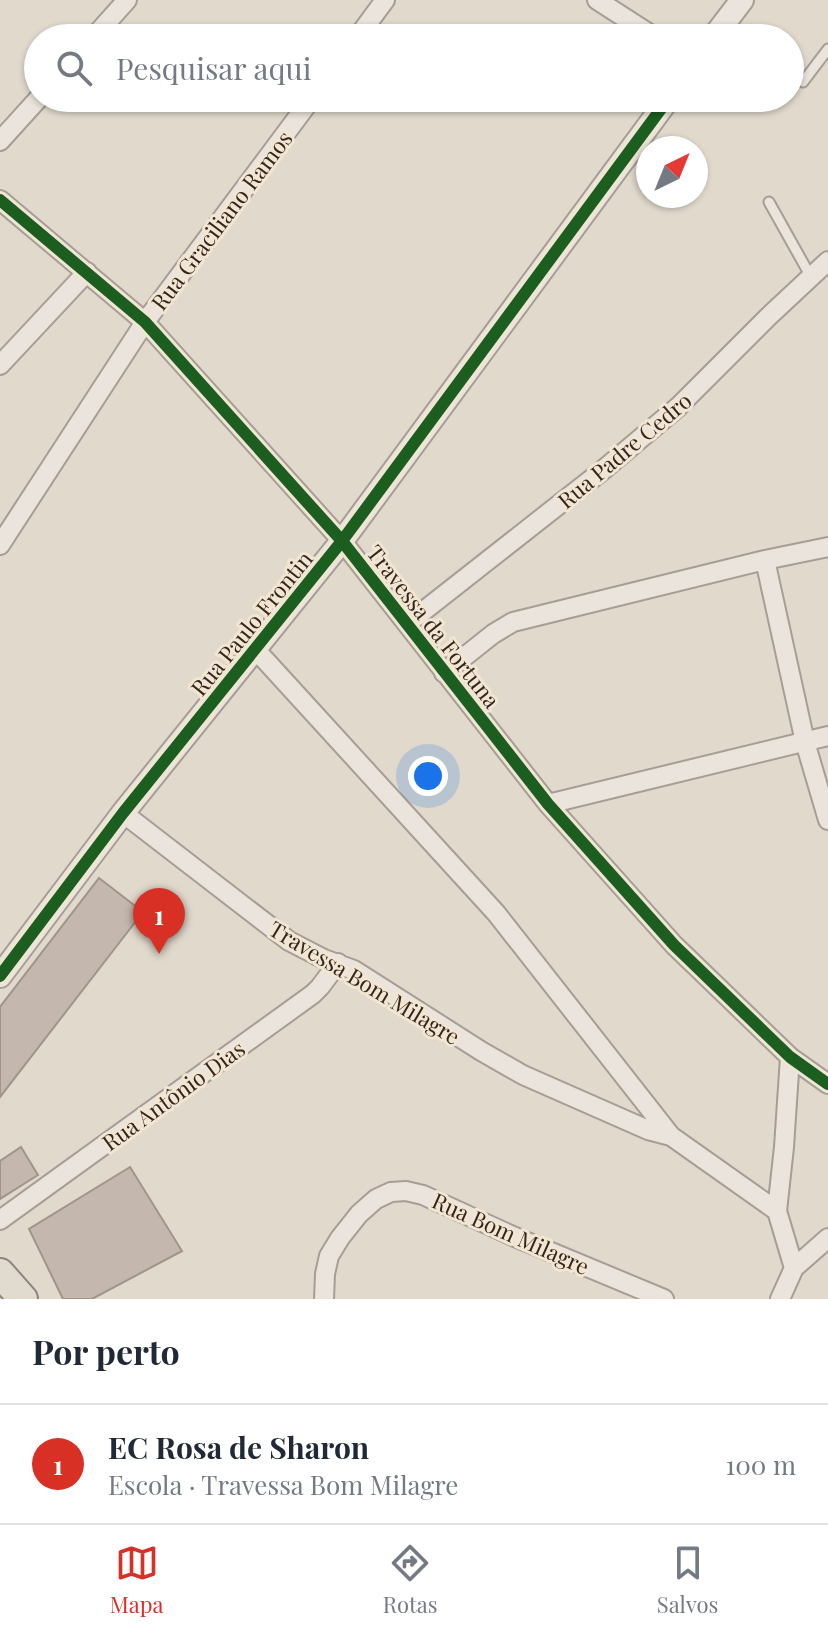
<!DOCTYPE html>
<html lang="pt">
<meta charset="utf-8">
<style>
body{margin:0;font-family:"Playfair Display",serif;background:#f6f6f7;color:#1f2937}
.compass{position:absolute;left:636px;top:136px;width:72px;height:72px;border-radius:50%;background:#fff;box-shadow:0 2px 6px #0004;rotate:43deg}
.you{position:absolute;left:428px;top:776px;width:28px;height:28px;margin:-20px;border:6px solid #fff;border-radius:50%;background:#1a73e8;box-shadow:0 0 0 12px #1a73e833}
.badge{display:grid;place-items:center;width:52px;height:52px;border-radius:50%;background:#d93025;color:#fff;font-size:26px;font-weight:700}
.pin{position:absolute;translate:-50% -66px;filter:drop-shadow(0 2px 4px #0008)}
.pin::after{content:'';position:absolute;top:42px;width:28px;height:24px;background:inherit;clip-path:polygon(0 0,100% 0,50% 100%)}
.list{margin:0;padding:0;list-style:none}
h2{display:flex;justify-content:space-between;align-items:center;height:104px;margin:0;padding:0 32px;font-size:34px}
h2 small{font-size:26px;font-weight:400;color:#747a83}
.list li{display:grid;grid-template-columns:52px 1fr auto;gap:24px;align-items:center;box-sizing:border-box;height:120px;padding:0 32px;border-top:2px solid #e0e1e3}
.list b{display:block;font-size:30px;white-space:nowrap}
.list p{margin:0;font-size:26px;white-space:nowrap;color:#747a83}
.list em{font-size:26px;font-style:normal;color:#747a83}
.icon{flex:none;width:44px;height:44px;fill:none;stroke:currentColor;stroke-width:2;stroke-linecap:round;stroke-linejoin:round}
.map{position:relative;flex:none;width:828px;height:1299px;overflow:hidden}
.search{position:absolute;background:#fff;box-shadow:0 2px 6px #0004;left:24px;right:24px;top:24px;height:88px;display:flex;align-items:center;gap:20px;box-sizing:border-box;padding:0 28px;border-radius:44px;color:#747a83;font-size:30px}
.sheet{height:224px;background:#fff}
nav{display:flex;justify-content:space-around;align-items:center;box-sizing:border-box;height:112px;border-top:2px solid #e0e1e3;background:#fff;font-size:22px;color:#747a83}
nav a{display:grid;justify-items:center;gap:4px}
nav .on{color:#d93025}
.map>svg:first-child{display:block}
</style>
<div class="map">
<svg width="828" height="1299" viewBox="0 0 828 1299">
<rect width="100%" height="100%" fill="#e1d9cc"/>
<path fill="#c4b7ad" stroke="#a1958b" stroke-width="2" d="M 99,878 L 143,912 L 0,1097 L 0,1007 Z
M 21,1147 L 38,1175 L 0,1199 L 0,1161 Z
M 130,1167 L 182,1251 L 92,1299 L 63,1299 L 29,1229 Z"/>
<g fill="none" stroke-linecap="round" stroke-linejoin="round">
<g stroke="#a69e95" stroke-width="13">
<path id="service" d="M 803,82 L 828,49
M 769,202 L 811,277"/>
</g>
<g stroke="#a69e95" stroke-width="22">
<path id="minor" d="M 597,0 L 656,38
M 93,38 L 127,0
M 357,38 L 385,0
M 0,141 L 39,98
M 0,200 L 145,322 L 342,541 L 548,804 L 674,945 L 790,1057 L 828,1084
M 0,365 L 87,272
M 0,545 L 145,322 L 312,98
M 765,560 L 805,742 L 828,820
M 407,624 L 603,470 L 678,407 L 767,318 L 828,261
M 256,650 L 496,913 L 671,1136 L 777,1211
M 444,673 L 493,634 L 513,622 L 765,560 L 828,547
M 548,804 L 828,736
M 123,813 L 289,941 L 324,959 L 354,970 L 481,1051 L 523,1075 L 648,1130 L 671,1136
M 790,1057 L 784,1147 L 777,1211 L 794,1268
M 0,1220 L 313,994 L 320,987 L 338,963
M 324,1299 L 325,1274 L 329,1256 L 340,1238 L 359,1214 L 376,1199 L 391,1192 L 406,1191 L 423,1195 L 515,1237 L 664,1299
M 780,1299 L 794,1268 L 828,1238"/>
</g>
<g stroke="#a69e95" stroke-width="26">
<path id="tertiary" d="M 713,38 L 742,0
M 0,976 L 123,813 L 342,541 L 669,98"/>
</g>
<g stroke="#8b847c" stroke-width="32">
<path id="primary" d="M 0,1273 L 23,1299"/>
</g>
<use href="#service" stroke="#eae4dc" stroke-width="9"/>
<use href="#minor" stroke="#eae4dc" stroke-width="18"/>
<use href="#tertiary" stroke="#eae4dc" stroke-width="22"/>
<use href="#primary" stroke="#e1dacf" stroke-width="28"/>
<g stroke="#f2e6d2" stroke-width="17">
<path id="cycleway" d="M 0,200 L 145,322 L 342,541 L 548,804 L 674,945 L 790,1057 L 828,1084
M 0,976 L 123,813 L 342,541 L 669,98"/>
</g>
<use href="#cycleway" stroke="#1b5e20" stroke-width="12"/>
</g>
<g text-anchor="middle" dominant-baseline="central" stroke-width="6" stroke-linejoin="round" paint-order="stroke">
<g font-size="22" fill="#33261e" stroke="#f2e6d2">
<text transform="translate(221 220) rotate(-53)">Rua Graciliano Ramos</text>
<text transform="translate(624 450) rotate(-40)">Rua Padre Cedro</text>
<text transform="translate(251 623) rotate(-51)">Rua Paulo Frontin</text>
<text transform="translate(434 626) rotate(52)">Travessa da Fortuna</text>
<text transform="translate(365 982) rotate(31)">Travessa Bom Milagre</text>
<text transform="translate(173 1095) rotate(-36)">Rua Antônio Dias</text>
<text transform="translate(511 1233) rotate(24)">Rua Bom Milagre</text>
</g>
</g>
</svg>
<svg class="compass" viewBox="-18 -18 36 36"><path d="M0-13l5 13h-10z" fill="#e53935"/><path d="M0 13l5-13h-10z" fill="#747a83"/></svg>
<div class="you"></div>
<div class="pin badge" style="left:159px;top:954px">1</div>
<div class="search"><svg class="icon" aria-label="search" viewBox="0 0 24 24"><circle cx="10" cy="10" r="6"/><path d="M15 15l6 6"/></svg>Pesquisar aqui</div>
</div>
<section class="sheet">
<h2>Por perto<small></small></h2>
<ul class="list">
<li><span class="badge">1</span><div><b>EC Rosa de Sharon</b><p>Escola · Travessa Bom Milagre</p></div><em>100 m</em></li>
</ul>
</section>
<nav>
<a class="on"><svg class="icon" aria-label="map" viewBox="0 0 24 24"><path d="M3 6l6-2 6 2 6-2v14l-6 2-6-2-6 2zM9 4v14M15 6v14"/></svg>Mapa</a>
<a><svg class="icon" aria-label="directions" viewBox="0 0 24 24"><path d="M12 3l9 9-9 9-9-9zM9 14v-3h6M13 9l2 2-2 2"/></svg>Rotas</a>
<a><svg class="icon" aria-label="saved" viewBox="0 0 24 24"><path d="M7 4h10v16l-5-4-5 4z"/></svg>Salvos</a>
</nav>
